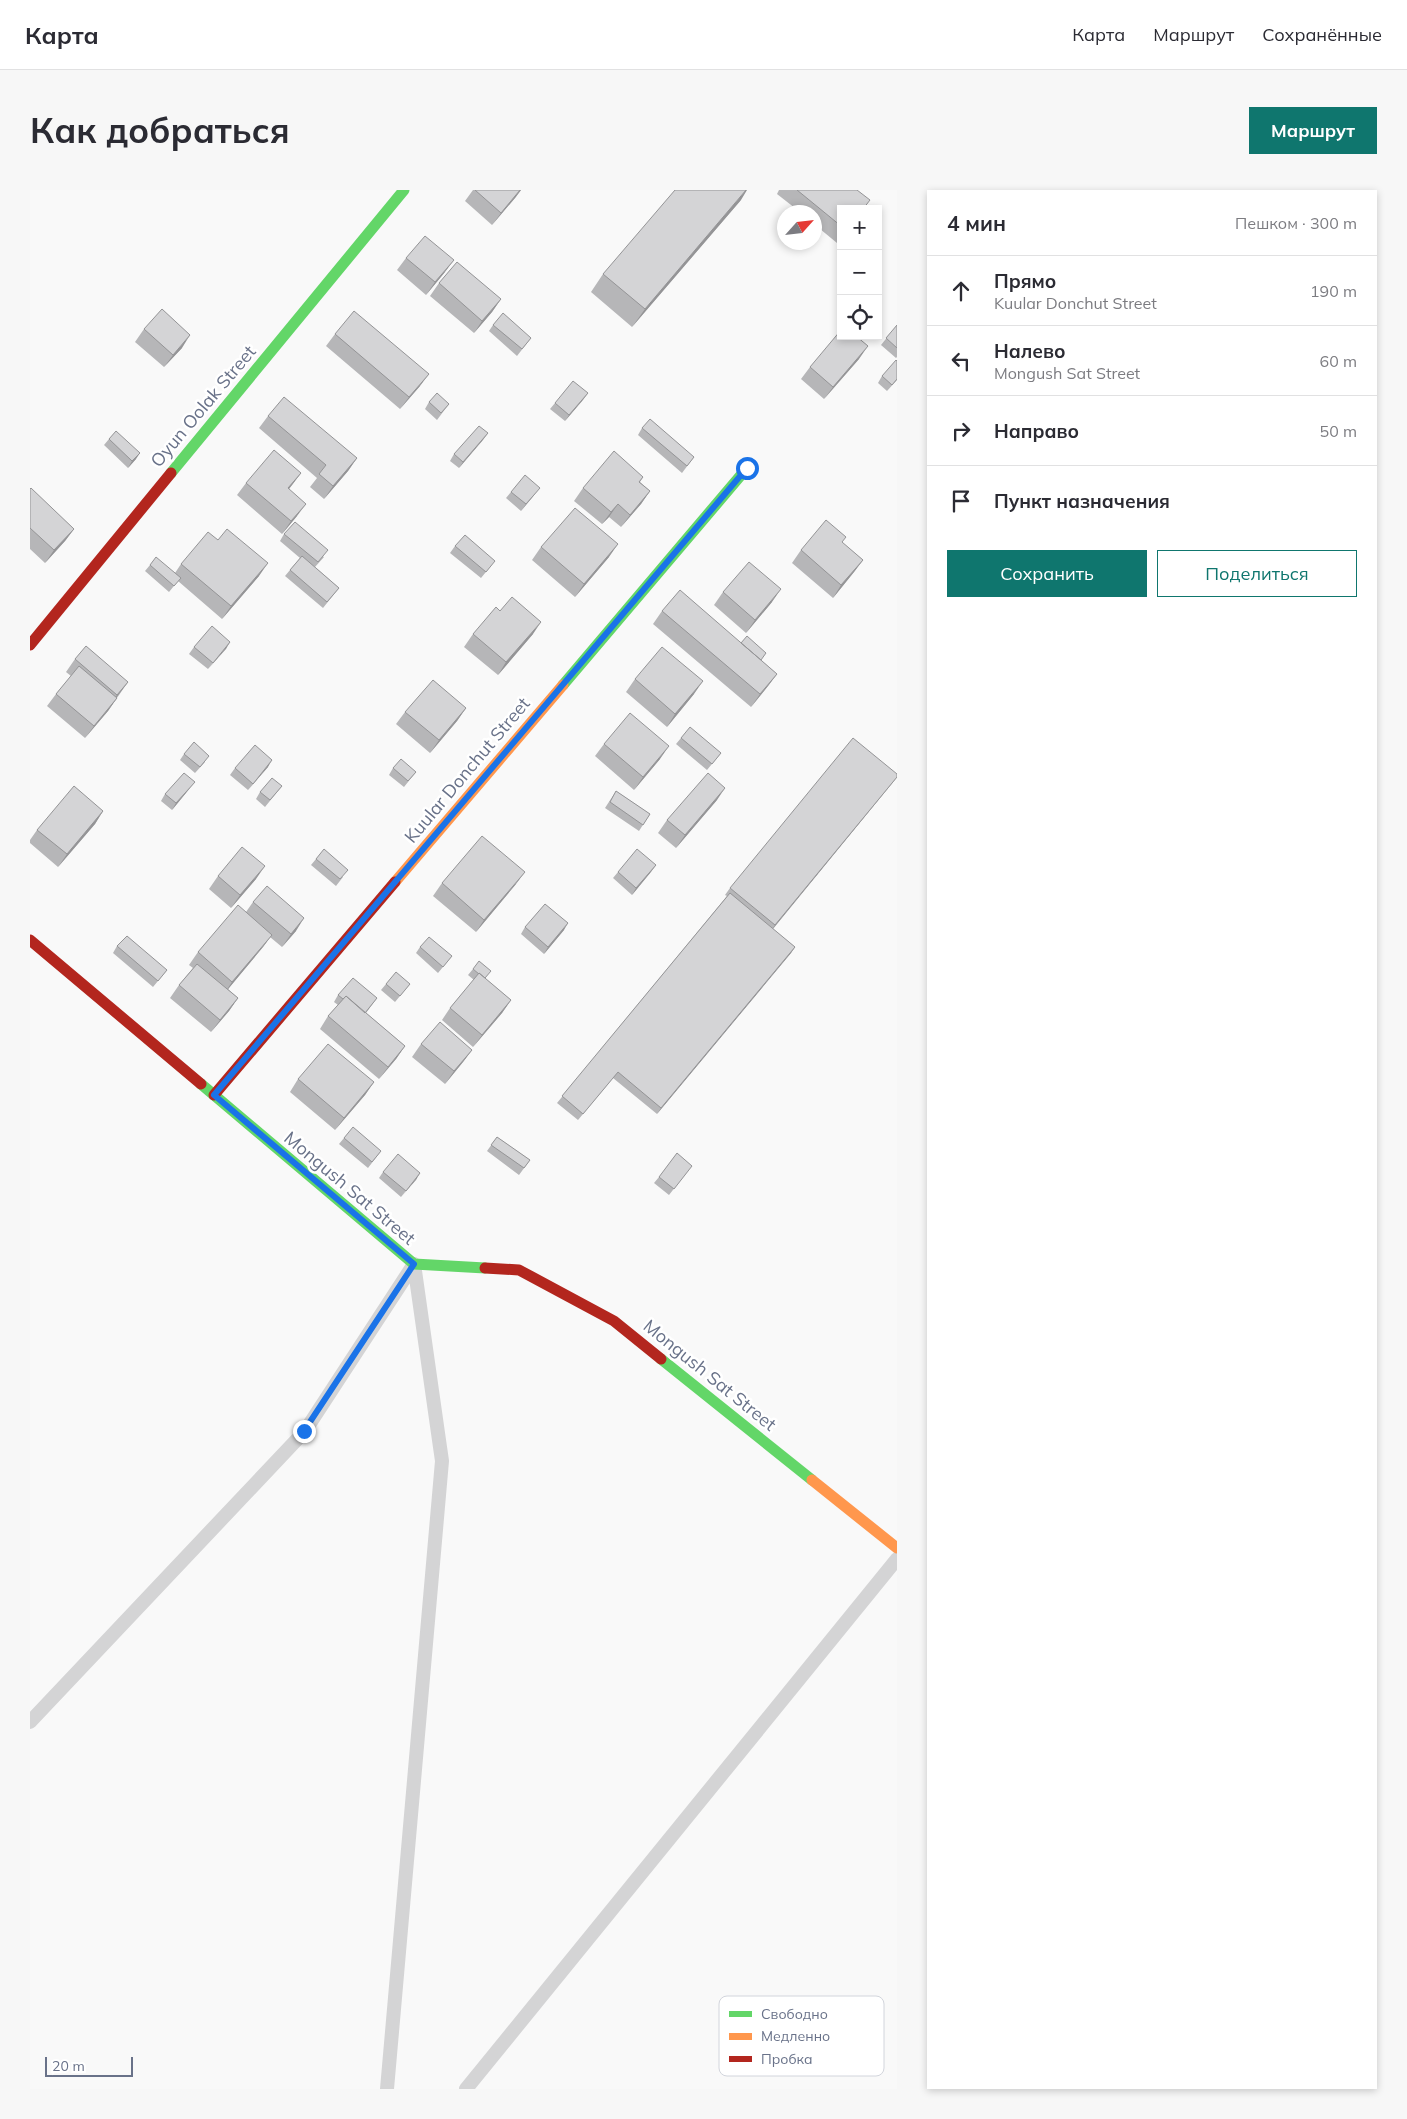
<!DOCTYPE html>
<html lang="ru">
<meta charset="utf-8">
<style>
body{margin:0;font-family:Mulish,sans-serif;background:#f7f7f7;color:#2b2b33}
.controls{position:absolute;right:15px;top:15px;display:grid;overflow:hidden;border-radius:0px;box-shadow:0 2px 8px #0003}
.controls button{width:45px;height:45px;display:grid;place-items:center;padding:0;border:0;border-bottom:1px solid #e1e1e2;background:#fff;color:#2b2b33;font:25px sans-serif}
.compass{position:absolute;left:747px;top:15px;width:45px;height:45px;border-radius:50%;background:#fff;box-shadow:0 2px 8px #0003;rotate:63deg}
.scale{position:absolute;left:15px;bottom:12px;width:88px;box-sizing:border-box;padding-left:5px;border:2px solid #697289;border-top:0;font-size:14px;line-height:18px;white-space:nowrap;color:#697289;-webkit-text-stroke:4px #fff;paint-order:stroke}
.stop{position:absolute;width:15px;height:15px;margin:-11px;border:4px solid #1a73e8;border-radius:50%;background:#fff}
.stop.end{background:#1a73e8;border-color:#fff;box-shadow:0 1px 5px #0008}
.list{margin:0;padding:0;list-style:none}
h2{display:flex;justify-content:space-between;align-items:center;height:65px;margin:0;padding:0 20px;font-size:21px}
h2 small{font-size:16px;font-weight:400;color:#7c7c81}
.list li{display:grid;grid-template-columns:32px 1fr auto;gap:15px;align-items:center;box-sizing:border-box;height:70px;padding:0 20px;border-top:1px solid #e1e1e2}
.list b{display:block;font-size:19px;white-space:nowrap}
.list p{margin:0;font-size:16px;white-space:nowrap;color:#7c7c81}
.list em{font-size:16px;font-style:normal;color:#7c7c81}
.actions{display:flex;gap:10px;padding:15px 20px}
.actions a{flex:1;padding:11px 0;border:1px solid #0f766e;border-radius:0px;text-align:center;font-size:18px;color:#0f766e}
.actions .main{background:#0f766e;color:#fff}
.icon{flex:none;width:28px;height:28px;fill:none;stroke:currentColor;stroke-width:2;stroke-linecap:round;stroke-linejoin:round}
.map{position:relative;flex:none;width:867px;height:1899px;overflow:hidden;border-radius:0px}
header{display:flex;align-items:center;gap:30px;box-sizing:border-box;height:70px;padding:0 25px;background:#fff;border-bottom:1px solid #e1e1e2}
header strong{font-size:24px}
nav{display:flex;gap:28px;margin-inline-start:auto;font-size:18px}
.intro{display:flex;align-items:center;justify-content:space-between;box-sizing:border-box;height:120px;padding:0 30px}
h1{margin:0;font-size:35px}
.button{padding:12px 22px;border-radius:0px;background:#0f766e;color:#fff;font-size:18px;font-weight:700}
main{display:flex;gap:30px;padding:0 30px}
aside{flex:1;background:#fff;border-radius:0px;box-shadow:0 2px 8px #0003}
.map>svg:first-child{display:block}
</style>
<header>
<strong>Карта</strong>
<nav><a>Карта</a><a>Маршрут</a><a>Сохранённые</a></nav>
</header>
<div class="intro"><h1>Как добраться</h1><a class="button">Маршрут</a></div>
<main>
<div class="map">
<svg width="867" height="1899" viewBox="0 0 867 1899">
<rect width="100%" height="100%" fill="#f9f9f9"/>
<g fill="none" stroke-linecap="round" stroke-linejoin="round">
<path stroke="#d4d4d5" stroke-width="14" d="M 0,1532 L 275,1241 L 384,1074
M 357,1899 L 412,1271 L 384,1074
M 436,1899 L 867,1369"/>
<path stroke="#63d668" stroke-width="11" d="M 141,283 L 374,0
M 533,495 L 717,278
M 171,894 L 384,1074 L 455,1078
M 631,1169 L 782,1290"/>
<path stroke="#ff974d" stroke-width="11" d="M 365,692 L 533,495
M 782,1290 L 867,1358"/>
<path stroke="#b3261e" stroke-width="11" d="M 0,455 L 141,283
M 0,750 L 171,894
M 184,905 L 365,692
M 455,1078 L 489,1080 L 584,1131 L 631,1169"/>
</g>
<path fill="#b6b6b8" d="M 443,0 L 491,0 L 485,8 L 462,35 L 435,11 Z
M 749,0 L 827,0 L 811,19 L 811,48 L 807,53 L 784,34 L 784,22 L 770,22 L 747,4 Z
M 711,10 L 602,137 L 561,102 L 573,84 Z
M 376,68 L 415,82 L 396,105 L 367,80 Z
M 409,93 L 471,109 L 462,122 L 444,143 L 400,106 Z
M 463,135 L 501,148 L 487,166 L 459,141 Z
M 867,135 L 867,167 L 866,168 L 851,155 Z
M 114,139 L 152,158 L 134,177 L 105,152 Z
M 305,144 L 390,196 L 370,219 L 296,156 Z
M 829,169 L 794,209 L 771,189 L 780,177 Z
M 852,186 L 867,190 L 857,201 L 848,193 Z
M 558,203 L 535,231 L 520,219 L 525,213 Z
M 399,212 L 419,214 L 407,230 L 395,219 Z
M 238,226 L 327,268 L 318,281 L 294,309 L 280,297 L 287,288 L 229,238 Z
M 612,238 L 664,267 L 652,283 L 608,245 Z
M 458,243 L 429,278 L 420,271 L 424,264 Z
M 79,249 L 106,269 L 98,278 L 74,255 Z
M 271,283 L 259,299 L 267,326 L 252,344 L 207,305 L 216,293 Z
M 613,287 L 610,292 L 620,301 L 611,314 L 591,337 L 579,327 L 572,334 L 544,311 L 553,298 Z
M 0,299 L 44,339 L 35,351 L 15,373 L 0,359 Z
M 481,302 L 505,304 L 491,321 L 476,308 Z
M 254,344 L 294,367 L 285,377 L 309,398 L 293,418 L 255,386 L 270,368 L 250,351 Z
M 812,353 L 833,370 L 824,382 L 803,408 L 762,373 L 771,360 Z
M 425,356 L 460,377 L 451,388 L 420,363 Z
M 511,357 L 579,367 L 545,407 L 502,370 Z
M 151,374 L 229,386 L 192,429 L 148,391 L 139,402 L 115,381 L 120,375 L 145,383 Z
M 693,402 L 742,412 L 716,443 L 684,415 Z
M 632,421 L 731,470 L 747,484 L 738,496 L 721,517 L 623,434 Z
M 443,444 L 503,444 L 468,485 L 434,457 Z
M 200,452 L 178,479 L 159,464 L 164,457 Z
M 45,469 L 98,492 L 78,521 L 55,548 L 17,516 L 26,504 L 41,486 L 36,482 Z
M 605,489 L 664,504 L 637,537 L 596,502 Z
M 436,518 L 427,531 L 400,563 L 366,534 L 375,522 Z
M 651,548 L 691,563 L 677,580 L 646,554 Z
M 574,554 L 630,569 L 604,600 L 565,566 Z
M 154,564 L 175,572 L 165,583 L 150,570 Z
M 238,577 L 218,600 L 200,585 L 205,578 Z
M 363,578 L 386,582 L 374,597 L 359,585 Z
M 867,587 L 743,739 L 765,757 L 761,763 L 627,924 L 583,888 L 548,930 L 527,913 L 697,706 L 695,705 L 700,698 Z
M 252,596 L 235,617 L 226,609 L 230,602 Z
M 160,598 L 142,620 L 131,611 L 135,604 Z
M 586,601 L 620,624 L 609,641 L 575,618 Z
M 687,610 L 646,658 L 628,643 L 637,630 Z
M 73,621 L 65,634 L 28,677 L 0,653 L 0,650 L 7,640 Z
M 286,669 L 313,687 L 306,696 L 281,675 Z
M 626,675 L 602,705 L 583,688 L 588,682 Z
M 188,686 L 226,689 L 201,718 L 179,699 Z
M 412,693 L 486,694 L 446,742 L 403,706 Z
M 223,712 L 266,741 L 252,757 L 240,747 L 233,757 L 198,799 L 208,808 L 199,821 L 181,842 L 140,808 L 149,795 L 163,778 L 159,775 L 168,762 L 216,722 Z
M 495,737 L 534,740 L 514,764 L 491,744 Z
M 87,756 L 137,780 L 123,797 L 83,763 Z
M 390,757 L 422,766 L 408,783 L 386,763 Z
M 443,779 L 456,789 L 481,810 L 472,823 L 443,857 L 412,830 L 420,818 L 444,790 L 438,785 Z
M 356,794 L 380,794 L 365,812 L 351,800 Z
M 308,805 L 347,808 L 336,823 L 375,856 L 366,869 L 349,889 L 290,839 L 298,826 L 308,815 L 304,812 Z
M 391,854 L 442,860 L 433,872 L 415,894 L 382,867 Z
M 268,889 L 344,892 L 335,905 L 305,940 L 260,902 Z
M 467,947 L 500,970 L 489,985 L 457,961 Z
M 314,948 L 351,961 L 338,978 L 309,954 Z
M 353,982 L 390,983 L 371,1007 L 349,988 Z
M 657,982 L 639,1005 L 624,993 L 629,987 Z"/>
<path fill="#949496" d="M 490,0 L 491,0 L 485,8 L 462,35 L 471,23 Z
M 716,0 L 717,0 L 711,10 L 602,137 L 615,119 Z
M 424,70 L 415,82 L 396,105 L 405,92 Z
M 471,109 L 462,122 L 444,143 L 452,131 Z
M 160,145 L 152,158 L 134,177 L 143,165 Z
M 838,156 L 829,169 L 794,209 L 803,197 Z
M 399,184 L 390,196 L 370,219 L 379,207 Z
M 558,203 L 553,210 L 535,231 L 539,225 Z
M 458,243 L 453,250 L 429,278 L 433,272 Z
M 110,263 L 106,269 L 98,278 L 102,271 Z
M 327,268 L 318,281 L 294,309 L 303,296 Z
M 271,283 L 262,295 L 249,311 L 258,298 Z
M 510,298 L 505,304 L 491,321 L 496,314 Z
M 620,301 L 611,314 L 591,337 L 600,325 Z
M 276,314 L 267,326 L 252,344 L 261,331 Z
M 588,314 L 579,327 L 572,334 L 581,322 Z
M 44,339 L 35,351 L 15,373 L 24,360 Z
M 588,354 L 579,367 L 545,407 L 554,394 Z
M 833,370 L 824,382 L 803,408 L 811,395 Z
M 238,373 L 229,386 L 192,429 L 201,416 Z
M 751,399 L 742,412 L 716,443 L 725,430 Z
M 511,432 L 503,444 L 468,485 L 476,472 Z
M 200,452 L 196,459 L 178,479 L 183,473 Z
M 747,484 L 738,496 L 721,517 L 730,504 Z
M 673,491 L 664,504 L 637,537 L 645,524 Z
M 98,492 L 89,504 L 78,518 L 87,505 Z
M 87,508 L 78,521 L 55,548 L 64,536 Z
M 436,518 L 427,531 L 400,563 L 409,550 Z
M 639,556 L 630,569 L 604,600 L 613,587 Z
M 242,570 L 238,577 L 218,600 L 223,594 Z
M 867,587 L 864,591 L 741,741 L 745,735 Z
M 165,592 L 160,598 L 142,620 L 146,613 Z
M 695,598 L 687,610 L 646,658 L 655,645 Z
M 73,621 L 65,634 L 28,677 L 37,664 Z
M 626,675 L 621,682 L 602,705 L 606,698 Z
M 235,676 L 226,689 L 201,718 L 210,705 Z
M 495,682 L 486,694 L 446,742 L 454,730 Z
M 274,728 L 266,741 L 252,757 L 261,744 Z
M 538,733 L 534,740 L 514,764 L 518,757 Z
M 242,745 L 233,757 L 194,804 L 202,792 Z
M 765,757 L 761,763 L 627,924 L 631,918 Z
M 208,808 L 199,821 L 181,842 L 190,830 Z
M 481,810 L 472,823 L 443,857 L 452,845 Z
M 375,856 L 366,869 L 349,889 L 358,877 Z
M 442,860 L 433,872 L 415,894 L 424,881 Z
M 344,892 L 335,905 L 305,940 L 314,928 Z
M 390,983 L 386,990 L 371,1007 L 376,1001 Z"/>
<path fill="#d4d4d6" stroke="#949496" d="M 445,0 L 490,0 L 471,23 Z
M 645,0 L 716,0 L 615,119 L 573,84 Z
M 767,0 L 827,0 L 840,10 L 833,19 L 811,19 L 811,36 Z
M 395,46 L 424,70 L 405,92 L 376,68 Z
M 427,72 L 471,109 L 452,131 L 409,93 Z
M 132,119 L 160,145 L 143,165 L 114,139 Z
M 324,121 L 399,184 L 379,207 L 305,144 Z
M 473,123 L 501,148 L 492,159 L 463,135 Z
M 867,135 L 867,158 L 856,148 Z
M 811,140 L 811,146 L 826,146 L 838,156 L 803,197 L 780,177 Z
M 866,170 L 867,171 L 867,189 L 862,195 L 852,186 Z
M 543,191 L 558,203 L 539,225 L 525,213 Z
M 407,203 L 419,214 L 411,223 L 399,212 Z
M 254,207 L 327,268 L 303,296 L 289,284 L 296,275 L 238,226 Z
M 620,229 L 664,267 L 657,276 L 612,238 Z
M 449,236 L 458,243 L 433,272 L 424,264 Z
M 86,241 L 110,263 L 102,271 L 79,249 Z
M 244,260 L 271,283 L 258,298 L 276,314 L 261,331 L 216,293 Z
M 584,261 L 613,287 L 609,292 L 620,301 L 600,325 L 588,314 L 581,322 L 553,298 Z
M 495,285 L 510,298 L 496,314 L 481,302 Z
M 1,298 L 44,339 L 24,360 L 0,338 L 0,299 Z
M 545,318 L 588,354 L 554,394 L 511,357 Z
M 796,330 L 816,347 L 812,352 L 833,370 L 811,395 L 771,360 Z
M 265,332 L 298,360 L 288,372 L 254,344 Z
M 197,339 L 238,373 L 201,416 L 151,374 L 178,342 L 188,350 Z
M 435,345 L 465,371 L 456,382 L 425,356 Z
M 272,366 L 309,398 L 297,412 L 260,380 Z
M 126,367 L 151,388 L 144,396 L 120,375 Z
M 719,372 L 751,399 L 725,430 L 693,402 Z
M 650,400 L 747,484 L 730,504 L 632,421 Z
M 482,407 L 511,432 L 476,472 L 443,444 L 466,417 L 470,421 Z
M 182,436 L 200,452 L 183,473 L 164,457 Z
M 717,446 L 736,463 L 731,470 L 711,453 Z
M 56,456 L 98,492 L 87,505 L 45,469 Z
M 632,457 L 673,491 L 645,524 L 605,489 Z
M 49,476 L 87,508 L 64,536 L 26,504 Z
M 403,490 L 436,518 L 409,550 L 375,522 Z
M 600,523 L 639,556 L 613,587 L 574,554 Z
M 660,537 L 691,563 L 682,574 L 651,548 Z
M 823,548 L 867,584 L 867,587 L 745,735 L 700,698 Z
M 164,552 L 179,566 L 170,577 L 154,564 Z
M 225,555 L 242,570 L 223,594 L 205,578 Z
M 371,569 L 386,582 L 378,591 L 363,578 Z
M 154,583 L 165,592 L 146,613 L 135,604 Z
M 678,583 L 695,598 L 655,645 L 637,630 Z
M 242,588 L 252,596 L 240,610 L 230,602 Z
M 44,596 L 73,621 L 37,664 L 7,640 Z
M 586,601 L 620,624 L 613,635 L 580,612 Z
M 452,646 L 495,682 L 454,730 L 412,693 Z
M 212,657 L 235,676 L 210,705 L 188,686 Z
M 294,659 L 318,680 L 310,689 L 286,669 Z
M 607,659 L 626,675 L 606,698 L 588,682 Z
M 237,696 L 274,728 L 261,744 L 223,712 Z
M 700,703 L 765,757 L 631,918 L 588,882 L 553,924 L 532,906 Z
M 515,714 L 538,733 L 518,757 L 495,737 Z
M 208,715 L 242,745 L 202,792 L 168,762 Z
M 97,746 L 137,780 L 128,791 L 87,756 Z
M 399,747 L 422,766 L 413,777 L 390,757 Z
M 449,771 L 461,781 L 455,788 L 449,783 L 449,784 L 443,779 Z
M 167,774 L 208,808 L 190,830 L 149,795 Z
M 366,782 L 380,794 L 370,806 L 356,794 Z
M 449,783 L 481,810 L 452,845 L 420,818 Z
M 323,788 L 347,808 L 335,823 L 316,806 L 313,809 L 308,805 Z
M 316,806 L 375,856 L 358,877 L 298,826 Z
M 410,832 L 442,860 L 424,881 L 391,854 Z
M 298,854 L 344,892 L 314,928 L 268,889 Z
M 323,937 L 351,961 L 342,972 L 314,948 Z
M 467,947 L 500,970 L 494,978 L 461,955 Z
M 647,963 L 662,976 L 644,999 L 629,987 Z
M 368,964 L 390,983 L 376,1001 L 353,982 Z"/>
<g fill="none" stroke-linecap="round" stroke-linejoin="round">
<path stroke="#1a73e8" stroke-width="6" d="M 274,1241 L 384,1074 L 184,905 L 717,278"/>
</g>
<g text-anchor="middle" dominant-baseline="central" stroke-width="5" stroke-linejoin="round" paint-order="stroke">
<g font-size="18" fill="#697289" stroke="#fff">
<text transform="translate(173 216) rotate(-50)">Oyun Oolak Street</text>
<text transform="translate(437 580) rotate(-50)">Kuular Donchut Street</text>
<text transform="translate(320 998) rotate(40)">Mongush Sat Street</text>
<text transform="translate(680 1185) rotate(39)">Mongush Sat Street</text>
</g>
</g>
<rect x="689" y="1806" width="165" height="80" rx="8" fill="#fff" stroke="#d2d5dc" stroke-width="1"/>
<rect x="699" y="1821" width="23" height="6" fill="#63d668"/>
<rect x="699" y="1843" width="23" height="7" fill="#ff974d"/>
<rect x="699" y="1866" width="23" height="6" fill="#b3261e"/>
<g font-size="14" fill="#697289">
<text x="731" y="1829">Свободно</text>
<text x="731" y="1851">Медленно</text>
<text x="731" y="1874">Пробка</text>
</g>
</svg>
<div class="controls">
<button>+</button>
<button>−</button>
<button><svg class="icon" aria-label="locate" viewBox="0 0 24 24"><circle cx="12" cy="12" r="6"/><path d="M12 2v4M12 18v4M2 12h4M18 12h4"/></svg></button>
</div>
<svg class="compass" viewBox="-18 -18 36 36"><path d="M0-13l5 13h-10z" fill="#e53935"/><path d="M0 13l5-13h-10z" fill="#7c7c81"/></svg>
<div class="scale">20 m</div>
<div class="stop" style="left:717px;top:278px"></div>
<div class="stop end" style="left:274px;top:1241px"></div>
</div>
<aside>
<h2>4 мин<small>Пешком · 300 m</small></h2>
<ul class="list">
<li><svg class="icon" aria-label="ahead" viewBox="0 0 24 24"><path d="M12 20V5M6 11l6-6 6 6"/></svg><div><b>Прямо</b><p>Kuular Donchut Street</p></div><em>190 m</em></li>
<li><svg class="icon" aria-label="left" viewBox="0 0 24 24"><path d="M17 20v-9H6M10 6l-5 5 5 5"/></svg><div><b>Налево</b><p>Mongush Sat Street</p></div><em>60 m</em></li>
<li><svg class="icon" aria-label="right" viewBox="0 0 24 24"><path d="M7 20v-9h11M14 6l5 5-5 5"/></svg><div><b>Направо</b></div><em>50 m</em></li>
<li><svg class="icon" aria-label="arrive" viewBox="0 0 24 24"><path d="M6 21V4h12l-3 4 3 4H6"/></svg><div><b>Пункт назначения</b></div></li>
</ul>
<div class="actions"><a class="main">Сохранить</a><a>Поделиться</a></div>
</aside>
</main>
